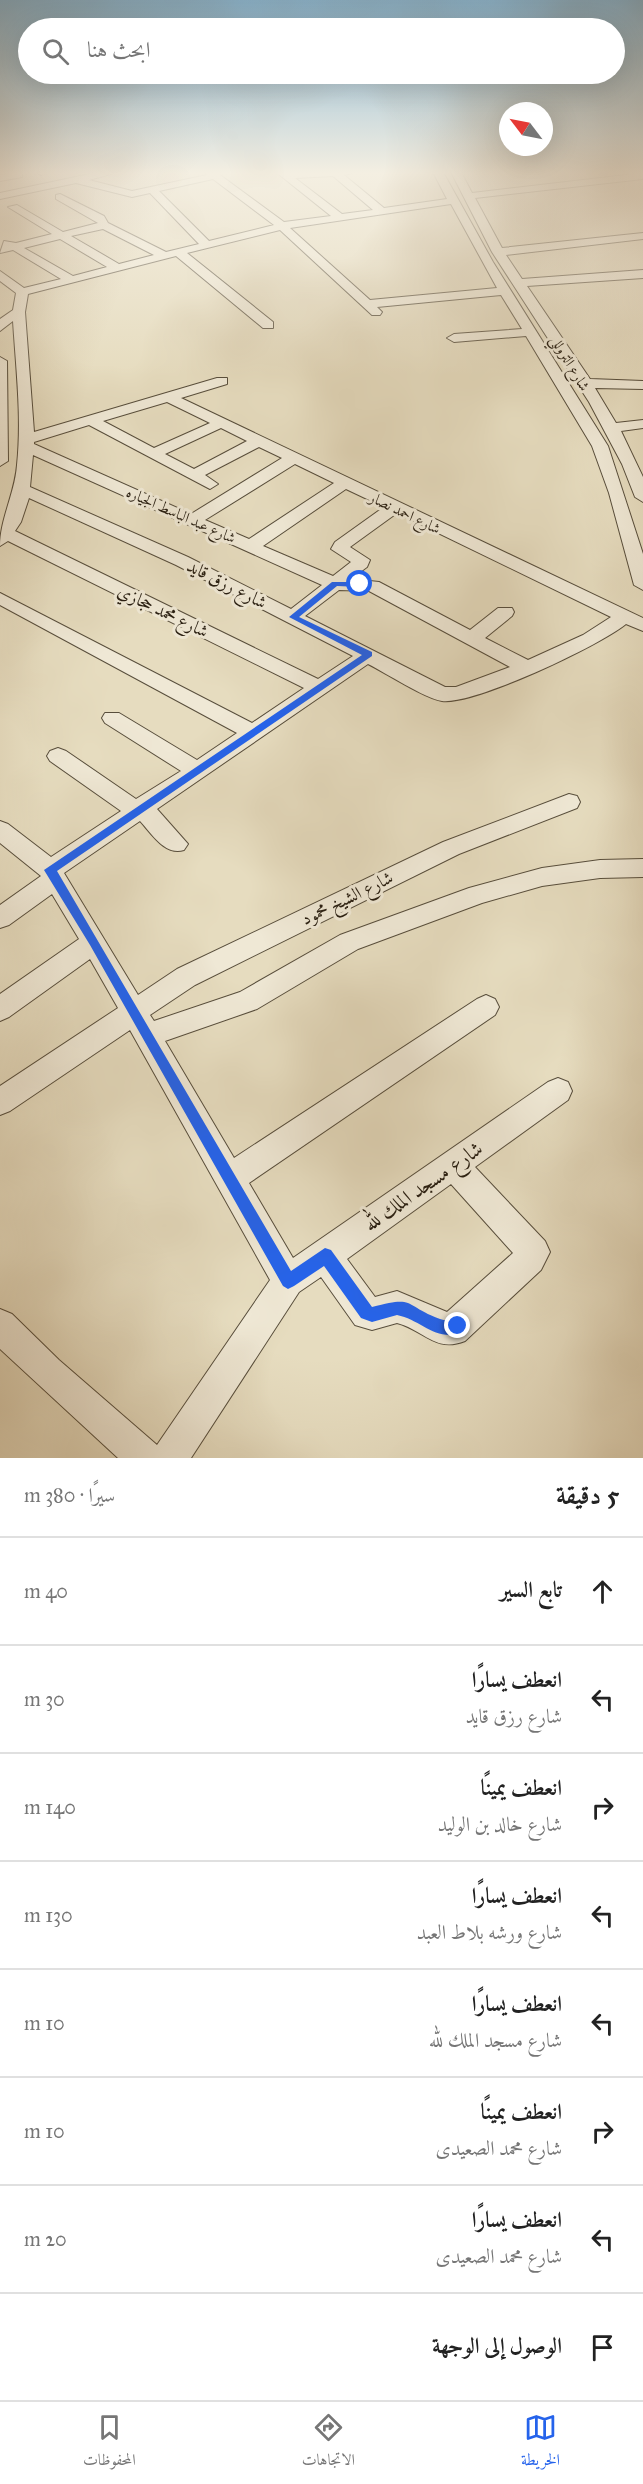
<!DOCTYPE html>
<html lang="ar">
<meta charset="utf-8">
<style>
body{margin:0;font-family:"IM FELL Great Primer",Amiri,serif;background:#f6f6f6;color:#222;direction:rtl}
.compass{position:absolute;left:499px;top:102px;width:54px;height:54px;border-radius:50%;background:#fff;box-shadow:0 6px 24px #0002;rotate:302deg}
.stop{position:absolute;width:18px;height:18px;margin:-14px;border:4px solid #2563eb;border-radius:50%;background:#fff}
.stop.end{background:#2563eb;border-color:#fff;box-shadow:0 2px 6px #0008}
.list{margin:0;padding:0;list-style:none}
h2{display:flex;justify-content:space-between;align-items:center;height:78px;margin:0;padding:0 24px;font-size:26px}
h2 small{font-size:20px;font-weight:400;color:#767676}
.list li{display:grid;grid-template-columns:39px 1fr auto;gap:18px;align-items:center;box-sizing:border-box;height:108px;padding:0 24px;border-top:2px solid #e0e0e0}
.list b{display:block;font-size:22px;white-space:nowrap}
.list p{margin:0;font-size:20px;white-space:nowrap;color:#767676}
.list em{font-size:20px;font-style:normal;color:#767676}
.icon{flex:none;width:33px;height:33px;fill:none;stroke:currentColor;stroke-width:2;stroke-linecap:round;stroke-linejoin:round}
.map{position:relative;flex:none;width:643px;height:1458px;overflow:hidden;direction:ltr}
.search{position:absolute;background:#fff;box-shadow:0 6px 24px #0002;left:18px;right:18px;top:18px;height:66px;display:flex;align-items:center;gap:15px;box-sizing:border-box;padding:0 21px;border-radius:33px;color:#767676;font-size:22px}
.sheet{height:942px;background:#fff}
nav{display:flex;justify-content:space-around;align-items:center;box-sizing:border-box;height:84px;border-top:2px solid #e0e0e0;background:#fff;font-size:16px;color:#767676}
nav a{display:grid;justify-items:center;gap:3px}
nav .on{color:#2563eb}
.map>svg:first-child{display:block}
</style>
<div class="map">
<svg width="643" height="1458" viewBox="0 0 643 1458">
<rect width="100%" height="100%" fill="#e6dcbf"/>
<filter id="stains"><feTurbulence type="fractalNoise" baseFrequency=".00333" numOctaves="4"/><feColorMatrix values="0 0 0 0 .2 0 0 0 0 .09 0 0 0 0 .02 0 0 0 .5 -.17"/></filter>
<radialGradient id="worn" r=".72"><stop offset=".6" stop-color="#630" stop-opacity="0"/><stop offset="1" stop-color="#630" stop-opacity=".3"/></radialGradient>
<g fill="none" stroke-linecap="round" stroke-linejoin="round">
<g stroke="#584e3c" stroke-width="2">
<path id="minor" d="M 19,172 L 22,173 L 22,177 L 0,181 L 0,175 Z
M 35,172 L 46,172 L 41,175 Z
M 99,172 L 118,172 L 89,180 L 132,191 L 207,175 L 205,172 L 216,172 L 284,222 L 331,216 L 276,172 L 356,172 L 344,175 L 384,208 L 447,199 L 433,172 L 443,172 L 493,262 L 608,446 L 643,554 L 643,590 L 634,585 L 609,493 L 592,446 L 526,336 L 454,342 L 447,338 L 454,334 L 522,329 L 501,295 L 377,307 L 382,312 L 380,315 L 372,315 L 280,230 L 187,253 L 273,322 L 273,328 L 263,328 L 176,256 L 28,294 L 25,312 L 34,432 L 217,378 L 227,378 L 227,384 L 181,398 L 643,618 L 643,631 L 626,624 C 599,646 474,705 442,701 C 424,698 386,673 368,664 L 157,809 L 188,844 L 184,850 C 165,856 152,834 140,821 L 64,873 L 138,995 L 177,969 L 443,842 L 569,794 L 577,796 L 580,802 L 577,808 L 459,854 L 195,985 L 150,1015 L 154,1021 L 240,992 L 340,935 L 469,888 L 542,868 L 600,860 L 643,859 L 643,877 L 600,878 L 542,886 L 482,903 L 358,949 L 257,1009 L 165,1041 L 234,1158 L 477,999 L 486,995 L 495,999 L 499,1007 L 495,1015 L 249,1183 L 293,1258 L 548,1082 L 558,1078 L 568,1082 L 572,1091 L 568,1100 L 475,1167 L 545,1241 L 550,1252 L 541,1270 L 465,1341 C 435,1353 424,1330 397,1323 L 372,1330 L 355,1325 L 321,1277 L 299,1292 L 191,1458 L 118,1458 L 0,1349 L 0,1309 L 12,1314 L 59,1360 L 157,1445 L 270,1280 L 130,1030 L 10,1111 L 0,1115 L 0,1086 L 118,1008 L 90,959 L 9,1017 L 0,1021 L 0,994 L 79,939 L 52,894 L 9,925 L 0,928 L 0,905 L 41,876 L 0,843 L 0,821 L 8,824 L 51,857 L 121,811 L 50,761 L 47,756 L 50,751 L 58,748 L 66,751 L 136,799 L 181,771 L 105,723 L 102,718 L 105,713 L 119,713 L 197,760 L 237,733 L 0,605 L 0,593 L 252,723 L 304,688 L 8,541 L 0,546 C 0,519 15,493 17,465 C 22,417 16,369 13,321 L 0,331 L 0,319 L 13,310 L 16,293 L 0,281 L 0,271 L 24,288 L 61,279 L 13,250 L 0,253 L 4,241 L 16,243 L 52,234 L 8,207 L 17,205 L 63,232 L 98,223 L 56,199 L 56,195 L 60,194 L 104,216 L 108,223 L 166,252 L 199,244 L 150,193 L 132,197 L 76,183 L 0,199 L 0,193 ZM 333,176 L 373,210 L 342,214 L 295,178 ZM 213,179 L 274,225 L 209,241 L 159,191 ZM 451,204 L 497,288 L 370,300 L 290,228 ZM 103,229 L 154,255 L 119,264 L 71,236 ZM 60,239 L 107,267 L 73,276 L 24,248 ZM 167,402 L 210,423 L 154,448 L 103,421 ZM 89,425 L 210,489 L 218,484 L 205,475 L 259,447 L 282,458 L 191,514 L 34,444 L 34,442 ZM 221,428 L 247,441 L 194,469 L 165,454 ZM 33,455 L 322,585 L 291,609 L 188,557 L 30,487 ZM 295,464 L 334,483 L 249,539 L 205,520 ZM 346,489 L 384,507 L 335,542 L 331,549 L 351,562 L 333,576 L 263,546 ZM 29,498 L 176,565 L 353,656 L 318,679 L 15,531 L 21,522 ZM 397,513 L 611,617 L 583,635 L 528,660 L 485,638 L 512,616 L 514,612 L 512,608 L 498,608 L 470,630 L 379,582 L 351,579 L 367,567 L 370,560 L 350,547 ZM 339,590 L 369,591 L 510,667 L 456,687 L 445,687 L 305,616 ZM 451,1184 L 513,1253 L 447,1312 L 397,1291 L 375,1297 L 347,1259 Z
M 451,172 L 461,172 L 472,193 L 643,173 L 643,179 L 475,198 L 502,248 L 643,233 L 643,239 L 506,255 L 522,279 L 643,270 L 643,278 L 527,286 L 590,379 L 643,381 L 643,389 L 595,388 L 616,423 L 643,420 L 643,428 L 621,431 L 643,477 L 643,502 L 635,497 L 622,464 L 589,402 L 492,252 Z
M 0,357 L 7,361 L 8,461 L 0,466 Z"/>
</g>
<use href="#minor" fill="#efe8d5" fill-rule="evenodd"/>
</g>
<linearGradient id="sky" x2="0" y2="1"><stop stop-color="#87b6d4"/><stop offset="0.46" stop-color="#f4efe2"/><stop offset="1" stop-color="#f4efe2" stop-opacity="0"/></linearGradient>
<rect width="643" height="376" fill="url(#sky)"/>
<path fill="#2563eb" d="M 332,582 L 360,582 L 364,584 L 360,587 L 337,586 L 299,617 L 372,652 L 372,656 L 57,871 L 291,1271 L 325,1248 L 331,1250 L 372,1307 C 416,1295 403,1305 440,1319 C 448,1322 456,1318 464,1321 L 466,1326 L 464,1332 C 436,1343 422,1320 397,1315 L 372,1322 L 361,1318 L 324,1266 L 294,1286 L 288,1289 L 283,1286 L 90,945 L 44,870 L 362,655 L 289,617 Z"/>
<g text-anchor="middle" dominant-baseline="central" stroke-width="6" stroke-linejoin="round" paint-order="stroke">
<g font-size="15" fill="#281e11" stroke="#efe8d5">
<text transform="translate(570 363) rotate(59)">شارع التروللي</text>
<text transform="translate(405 513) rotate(26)">شارع احمد نصار</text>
<text transform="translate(181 515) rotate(24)">شارع عبد الباسط الجياره</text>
</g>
<g font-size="18" fill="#281e11" stroke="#efe8d5">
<text transform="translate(227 584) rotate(27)">شارع رزق قايد</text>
<text transform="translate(163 611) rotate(26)">شارع محمد حجازي</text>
<text transform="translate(347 898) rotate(-26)">شارع الشيخ محمود</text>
</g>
<g font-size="21" fill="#281e11" stroke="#efe8d5">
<text transform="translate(423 1186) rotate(-35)">شارع مسجد الملك لله</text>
</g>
</g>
<rect width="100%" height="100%" filter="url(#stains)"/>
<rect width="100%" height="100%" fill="url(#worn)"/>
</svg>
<svg class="compass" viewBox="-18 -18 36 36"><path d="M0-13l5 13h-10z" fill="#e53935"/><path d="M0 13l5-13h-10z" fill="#767676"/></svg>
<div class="stop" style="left:360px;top:584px"></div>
<div class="stop end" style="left:458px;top:1326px"></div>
<div class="search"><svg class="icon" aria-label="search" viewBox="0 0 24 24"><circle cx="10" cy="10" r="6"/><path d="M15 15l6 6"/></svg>ابحث هنا</div>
</div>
<section class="sheet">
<h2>5 دقيقة<small>سيرًا · 380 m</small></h2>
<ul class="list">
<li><svg class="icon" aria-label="ahead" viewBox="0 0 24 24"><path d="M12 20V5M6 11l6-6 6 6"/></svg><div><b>تابع السير</b></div><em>40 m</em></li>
<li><svg class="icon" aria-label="left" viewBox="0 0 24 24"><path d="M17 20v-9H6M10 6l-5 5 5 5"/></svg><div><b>انعطف يسارًا</b><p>شارع رزق قايد</p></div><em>30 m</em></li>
<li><svg class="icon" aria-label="right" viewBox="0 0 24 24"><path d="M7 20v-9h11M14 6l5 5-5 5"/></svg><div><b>انعطف يمينًا</b><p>شارع خالد بن الوليد</p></div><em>140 m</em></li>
<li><svg class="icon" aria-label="left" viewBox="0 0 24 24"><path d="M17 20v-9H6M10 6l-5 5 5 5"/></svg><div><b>انعطف يسارًا</b><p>شارع ورشه بلاط العبد</p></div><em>130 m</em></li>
<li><svg class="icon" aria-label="left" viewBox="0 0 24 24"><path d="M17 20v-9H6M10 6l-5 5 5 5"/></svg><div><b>انعطف يسارًا</b><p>شارع مسجد الملك لله</p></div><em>10 m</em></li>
<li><svg class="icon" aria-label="right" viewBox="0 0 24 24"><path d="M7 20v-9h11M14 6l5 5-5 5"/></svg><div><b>انعطف يمينًا</b><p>شارع محمد الصعيدى</p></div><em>10 m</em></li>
<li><svg class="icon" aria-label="left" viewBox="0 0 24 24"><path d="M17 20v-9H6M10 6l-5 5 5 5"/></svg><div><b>انعطف يسارًا</b><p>شارع محمد الصعيدى</p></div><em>20 m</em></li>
<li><svg class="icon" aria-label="arrive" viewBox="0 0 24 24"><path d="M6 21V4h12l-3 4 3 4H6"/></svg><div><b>الوصول إلى الوجهة</b></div></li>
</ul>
</section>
<nav>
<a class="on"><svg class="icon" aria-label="map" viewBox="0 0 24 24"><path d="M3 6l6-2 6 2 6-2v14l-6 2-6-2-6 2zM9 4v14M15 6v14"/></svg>الخريطة</a>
<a><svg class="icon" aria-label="directions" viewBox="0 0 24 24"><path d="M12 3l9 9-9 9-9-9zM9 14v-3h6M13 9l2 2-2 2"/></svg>الاتجاهات</a>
<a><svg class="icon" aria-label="saved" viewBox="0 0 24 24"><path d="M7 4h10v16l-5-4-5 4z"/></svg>المحفوظات</a>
</nav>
